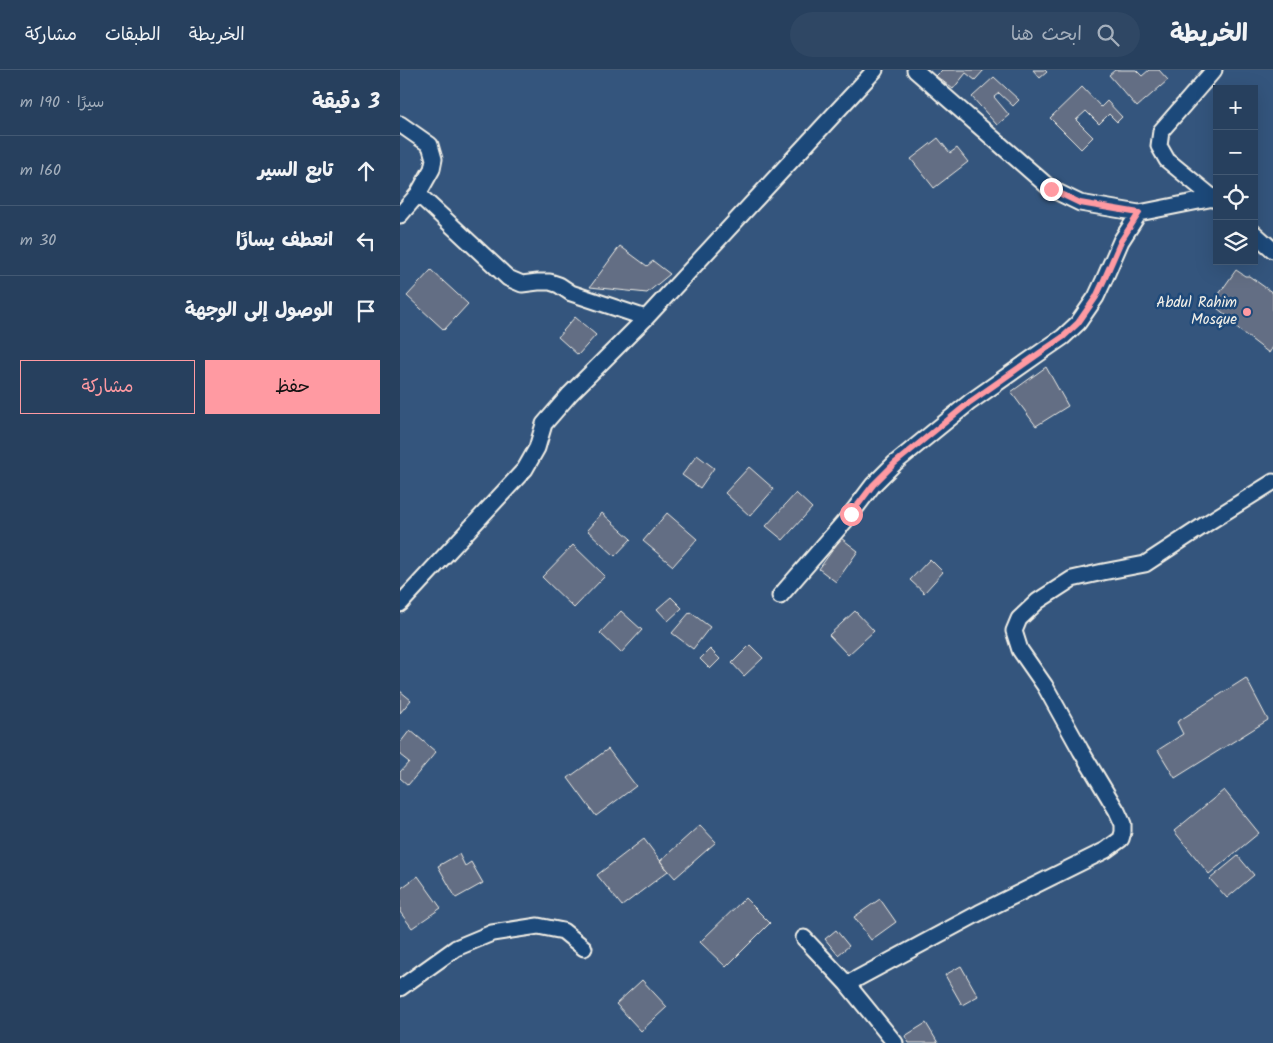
<!DOCTYPE html>
<html lang="ar">
<meta charset="utf-8">
<style>
body{margin:0;font-family:Kalam,"Playpen Sans Arabic",sans-serif;background:#2f4764;color:#f1f3f6;direction:rtl}
.controls{position:absolute;right:15px;top:15px;display:grid;overflow:hidden;border-radius:0px;box-shadow:0 5px 20px #0002}
.controls button{width:45px;height:45px;display:grid;place-items:center;padding:0;border:0;border-bottom:1px solid #435973;background:#27405e;color:#f1f3f6;font:25px sans-serif}
.stop{position:absolute;width:15px;height:15px;margin:-11px;border:4px solid #ff9aa2;border-radius:50%;background:#fff}
.stop.end{background:#ff9aa2;border-color:#fff;box-shadow:0 1px 5px #0008}
.list{margin:0;padding:0;list-style:none}
h2{display:flex;justify-content:space-between;align-items:center;height:65px;margin:0;padding:0 20px;font-size:21px}
h2 small{font-size:16px;font-weight:400;color:#a4afbc}
.list li{display:grid;grid-template-columns:32px 1fr auto;gap:15px;align-items:center;box-sizing:border-box;height:70px;padding:0 20px;border-top:1px solid #435973}
.list b{display:block;font-size:19px;white-space:nowrap}
.list em{font-size:16px;font-style:normal;color:#a4afbc}
.actions{display:flex;gap:10px;padding:15px 20px}
.actions a{flex:1;padding:11px 0;border:1px solid #ff9aa2;border-radius:0px;text-align:center;font-size:18px;color:#ff9aa2}
.actions .main{background:#ff9aa2;color:#111}
.icon{flex:none;width:28px;height:28px;fill:none;stroke:currentColor;stroke-width:2;stroke-linecap:round;stroke-linejoin:round}
.map{position:relative;flex:none;width:873px;height:973px;overflow:hidden;direction:ltr}
header{display:flex;align-items:center;gap:30px;box-sizing:border-box;height:70px;padding:0 25px;background:#27405e;border-bottom:1px solid #435973}
header strong{font-size:24px}
nav{display:flex;gap:28px;margin-inline-start:auto;font-size:18px}
.search{width:350px;height:45px;background:#2f4764;display:flex;align-items:center;gap:12px;box-sizing:border-box;padding:0 18px;border-radius:28px;color:#a4afbc;font-size:19px}
main{display:flex}
aside{flex:1;background:#27405e}
.map>svg:first-child{display:block}
</style>
<header>
<strong>الخريطة</strong>
<div class="search"><svg class="icon" aria-label="search" viewBox="0 0 24 24"><circle cx="10" cy="10" r="6"/><path d="M15 15l6 6"/></svg>ابحث هنا</div>
<nav><a>الخريطة</a><a>الطبقات</a><a>مشاركة</a></nav>
</header>
<main>
<div class="map">
<svg width="873" height="973" viewBox="0 0 873 973">
<rect width="100%" height="100%" fill="#34557d"/>
<filter id="ink" filterUnits="userSpaceOnUse"><feTurbulence type="fractalNoise" baseFrequency=".02" numOctaves="2"/><feDisplacementMap in="SourceGraphic" scale="10" xChannelSelector="R" yChannelSelector="G"/><feConvolveMatrix kernelMatrix="1 2 1 2 8 2 1 2 1" color-interpolation-filters="sRGB"/></filter>
<g filter="url(#ink)">
<path fill="#646e84" stroke="#f4f1e8" d="M 542,0 L 584,0 L 575,10 L 566,3 L 553,19 L 536,6 Z
M 633,0 L 645,0 L 647,2 L 640,8 Z
M 715,0 L 736,0 L 742,6 L 749,0 L 759,0 L 768,10 L 737,37 L 709,5 Z
M 594,7 L 619,30 L 613,36 L 599,23 L 594,27 L 609,45 L 597,55 L 572,27 Z
M 682,17 L 701,37 L 707,31 L 722,47 L 717,52 L 709,44 L 699,54 L 686,41 L 676,50 L 693,67 L 681,79 L 650,48 Z
M 538,68 L 550,83 L 557,78 L 568,92 L 534,118 L 511,89 Z
M 220,176 L 247,196 L 253,191 L 270,204 L 247,223 L 190,217 Z
M 31,200 L 68,234 L 44,260 L 7,226 Z
M 836,200 L 845,206 L 849,206 L 873,223 L 873,277 L 869,283 L 830,253 L 832,250 L 812,234 Z
M 175,247 L 196,265 L 178,285 L 158,267 Z
M 646,297 L 668,336 L 636,356 L 611,322 Z
M 297,385 L 314,398 L 300,418 L 282,405 Z
M 349,397 L 374,419 L 350,446 L 325,423 Z
M 396,423 L 412,438 L 383,470 L 366,456 Z
M 202,443 L 231,469 L 215,486 L 187,460 Z
M 267,443 L 297,469 L 273,496 L 243,471 Z
M 441,468 L 458,481 L 436,512 L 419,499 Z
M 173,475 L 205,506 L 174,538 L 142,507 Z
M 530,489 L 543,502 L 524,523 L 510,510 Z
M 271,527 L 282,538 L 268,551 L 257,539 Z
M 221,541 L 242,560 L 221,583 L 200,563 Z
M 455,541 L 474,561 L 448,585 L 429,565 Z
M 290,542 L 310,557 L 293,579 L 272,563 Z
M 350,575 L 363,588 L 344,606 L 332,593 Z
M 310,579 L 320,589 L 310,599 L 300,589 Z
M 846,608 L 868,650 L 775,708 L 758,680 L 783,664 L 777,652 Z
M 0,621 L 11,630 L 0,643 Z
M 10,660 L 36,682 L 8,715 L 0,708 L 0,702 L 9,692 L 0,685 L 0,673 Z
M 208,679 L 236,716 L 196,746 L 168,708 Z
M 824,720 L 859,763 L 809,804 L 774,761 Z
M 300,755 L 316,772 L 275,808 L 260,791 Z
M 244,769 L 268,801 L 222,836 L 197,805 Z
M 59,784 L 65,796 L 71,792 L 83,813 L 56,828 L 38,796 Z
M 838,786 L 854,805 L 827,828 L 810,809 Z
M 18,806 L 41,838 L 12,858 L 0,842 L 0,819 Z
M 345,828 L 370,853 L 326,897 L 300,872 Z
M 480,829 L 496,852 L 471,870 L 454,847 Z
M 436,860 L 449,876 L 438,885 L 425,869 Z
M 561,896 L 578,926 L 562,935 L 545,905 Z
M 242,910 L 267,937 L 241,961 L 216,934 Z
M 526,953 L 538,973 L 509,973 L 505,966 Z"/>
<g fill="none" stroke-linecap="round" stroke-linejoin="round">
<g stroke="#f4f1e8" stroke-width="19">
<path id="minor" d="M 515,0 L 651,119 L 680,133 L 739,143 L 814,128
M 814,0 L 761,61 L 759,76 L 767,90 L 817,131
M 0,54 L 30,75 L 34,89 L 32,99 L 18,124 L 0,145
M 18,124 L 108,208 L 122,214 L 138,212 L 150,212 L 159,215 L 171,223 L 246,248
M 854,163 L 873,180
M 380,526 L 451,444 L 473,415 L 495,393 L 570,332 L 644,280 L 663,267 L 678,253 L 696,227 L 704,210 L 721,171 L 739,143
M 0,534 L 125,399 L 137,378 L 144,354 L 170,324 L 246,248 L 475,0
M 404,868 L 447,914
M 0,918 L 56,878 L 92,863 L 138,856 L 163,861 L 184,878
M 495,973 L 447,914 L 579,843 L 706,780 L 721,769 L 723,762 L 723,754 L 717,741 L 681,681 L 645,616 L 620,580 L 614,561 L 619,549 L 638,531 L 672,509 L 703,502 L 745,494 L 809,452 L 873,412"/>
</g>
<use href="#minor" stroke="#1f4a7a" stroke-width="15"/>
</g>
</g>
<g fill="none" stroke-linecap="round" stroke-linejoin="round" filter="url(#ink)">
<path stroke="#ff9aa2" stroke-width="6" d="M 451,444 L 473,415 L 495,393 L 570,332 L 644,280 L 663,267 L 678,253 L 696,227 L 704,210 L 721,171 L 739,143 L 680,133 L 651,119"/>
</g>
<circle fill="#ff9aa2" stroke="#1f4a7a" stroke-width="2" cx="847" cy="242" r="5"/>
<g text-anchor="middle" dominant-baseline="central" stroke-width="5" stroke-linejoin="round" paint-order="stroke">
<g font-size="15" fill="#f4f1e8" stroke="#1f4a7a" text-anchor="end">
<text x="837" y="233">Abdul Rahim<tspan x="837" dy="17">Mosque</tspan></text>
</g>
</g>
</svg>
<div class="controls">
<button>+</button>
<button>−</button>
<button><svg class="icon" aria-label="locate" viewBox="0 0 24 24"><circle cx="12" cy="12" r="6"/><path d="M12 2v4M12 18v4M2 12h4M18 12h4"/></svg></button>
<button><svg class="icon" aria-label="layers" viewBox="0 0 24 24"><path d="M12 4l9 5-9 5-9-5zM3 14l9 5 9-5"/></svg></button>
</div>
<div class="stop" style="left:451px;top:444px"></div>
<div class="stop end" style="left:651px;top:119px"></div>
</div>
<aside>
<h2>3 دقيقة<small>سيرًا · 190 m</small></h2>
<ul class="list">
<li><svg class="icon" aria-label="ahead" viewBox="0 0 24 24"><path d="M12 20V5M6 11l6-6 6 6"/></svg><div><b>تابع السير</b></div><em>160 m</em></li>
<li><svg class="icon" aria-label="left" viewBox="0 0 24 24"><path d="M17 20v-9H6M10 6l-5 5 5 5"/></svg><div><b>انعطف يسارًا</b></div><em>30 m</em></li>
<li><svg class="icon" aria-label="arrive" viewBox="0 0 24 24"><path d="M6 21V4h12l-3 4 3 4H6"/></svg><div><b>الوصول إلى الوجهة</b></div></li>
</ul>
<div class="actions"><a class="main">حفظ</a><a>مشاركة</a></div>
</aside>
</main>
